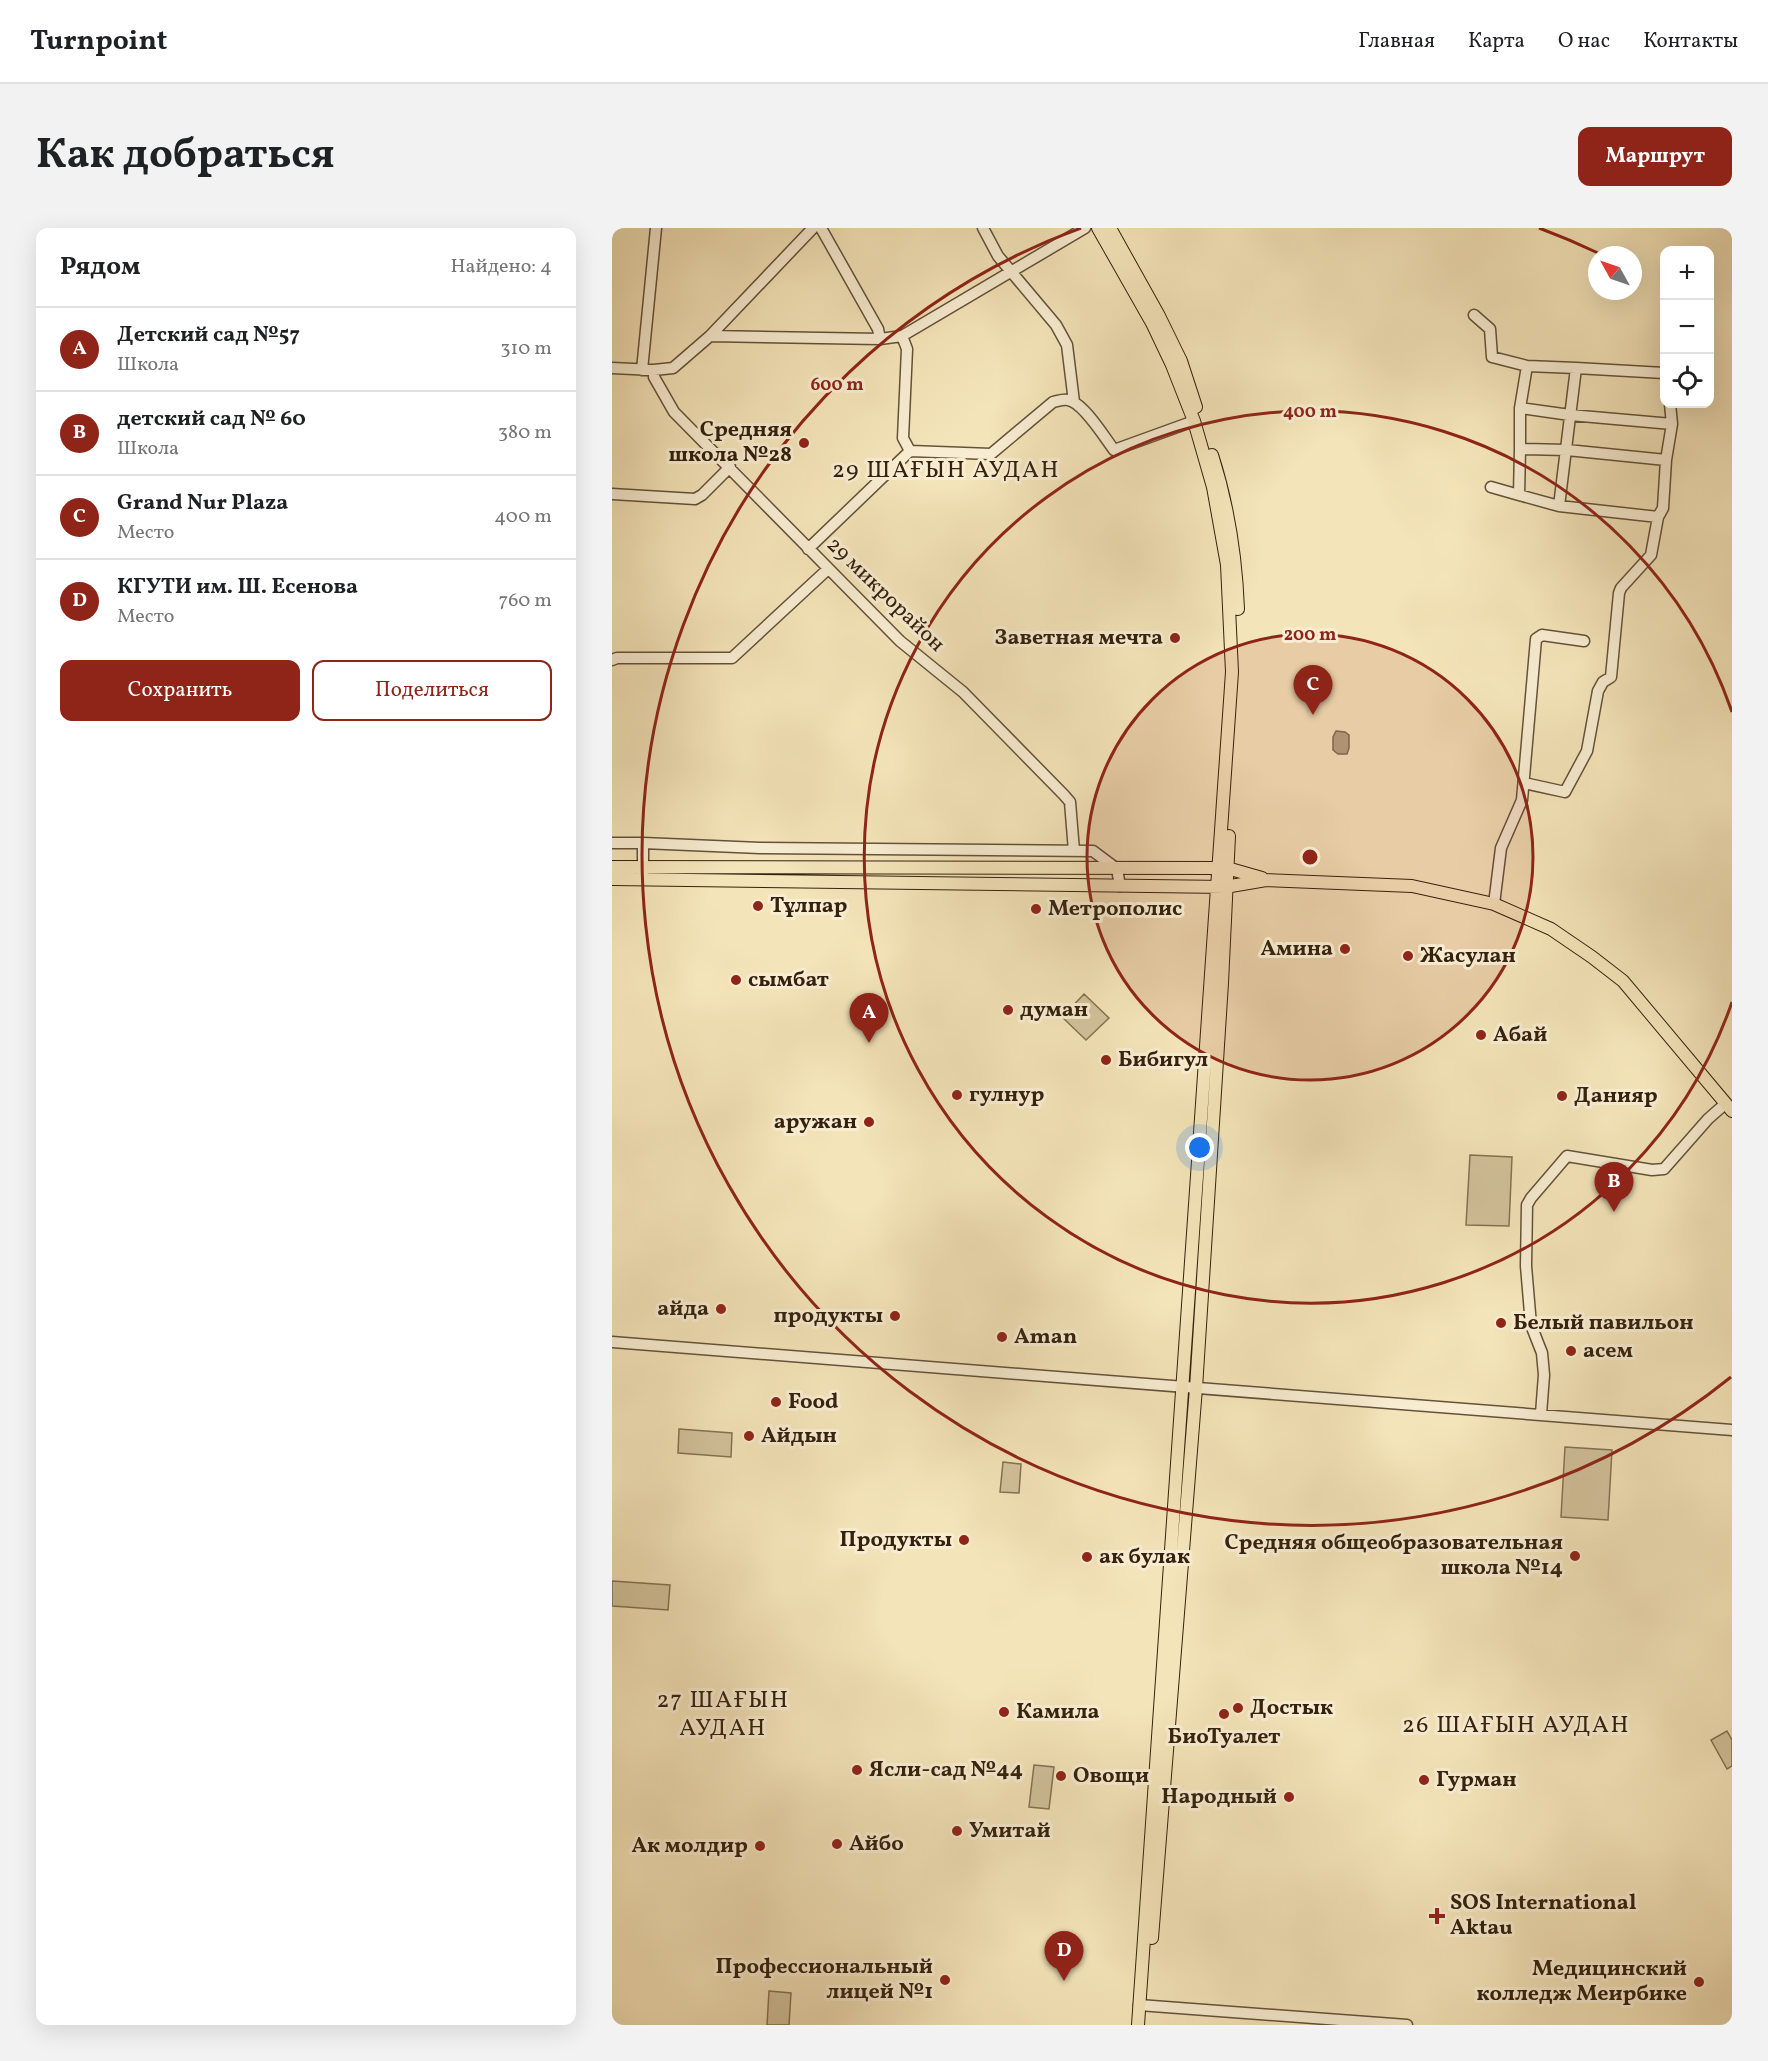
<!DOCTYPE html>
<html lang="ru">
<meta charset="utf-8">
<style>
body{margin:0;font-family:Vollkorn,serif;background:#f2f2f2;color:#202124}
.controls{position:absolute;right:18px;top:18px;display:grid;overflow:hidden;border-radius:12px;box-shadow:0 6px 24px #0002}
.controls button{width:54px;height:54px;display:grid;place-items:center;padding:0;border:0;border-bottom:2px solid #e0e0e0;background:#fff;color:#202124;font:30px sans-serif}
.compass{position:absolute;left:976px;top:18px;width:54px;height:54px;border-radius:50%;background:#fff;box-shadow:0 6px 24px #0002;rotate:310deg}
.you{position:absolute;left:588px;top:920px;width:21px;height:21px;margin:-15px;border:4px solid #fff;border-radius:50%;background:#1a73e8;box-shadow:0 0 0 9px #1a73e833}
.badge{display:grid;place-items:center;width:39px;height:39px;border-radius:50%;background:#8f2418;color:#fff;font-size:20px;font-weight:700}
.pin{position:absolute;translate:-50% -50px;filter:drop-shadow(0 2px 3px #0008)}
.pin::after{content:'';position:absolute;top:32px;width:21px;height:18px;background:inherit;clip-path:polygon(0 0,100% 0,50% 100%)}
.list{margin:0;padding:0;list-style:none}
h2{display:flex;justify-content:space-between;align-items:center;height:78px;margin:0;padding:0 24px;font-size:26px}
h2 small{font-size:20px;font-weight:400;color:#757577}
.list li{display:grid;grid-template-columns:39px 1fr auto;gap:18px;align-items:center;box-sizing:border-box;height:84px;padding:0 24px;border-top:2px solid #e0e0e0}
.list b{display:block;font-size:22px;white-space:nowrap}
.list p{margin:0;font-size:20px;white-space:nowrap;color:#757577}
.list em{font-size:20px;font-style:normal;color:#757577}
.actions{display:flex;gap:12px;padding:18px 24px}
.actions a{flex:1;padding:14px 0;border:2px solid #8f2418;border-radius:12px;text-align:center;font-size:21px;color:#8f2418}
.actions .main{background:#8f2418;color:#fff}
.icon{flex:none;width:33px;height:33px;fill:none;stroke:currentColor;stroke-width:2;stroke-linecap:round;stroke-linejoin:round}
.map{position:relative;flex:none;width:1120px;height:1797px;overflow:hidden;border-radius:12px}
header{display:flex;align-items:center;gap:36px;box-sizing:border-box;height:84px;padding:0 30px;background:#fff;border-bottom:2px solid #e0e0e0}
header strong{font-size:28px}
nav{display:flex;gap:33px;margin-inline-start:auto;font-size:21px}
.intro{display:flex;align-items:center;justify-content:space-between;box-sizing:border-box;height:144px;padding:0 36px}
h1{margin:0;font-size:42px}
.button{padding:15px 27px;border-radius:12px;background:#8f2418;color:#fff;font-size:21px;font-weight:700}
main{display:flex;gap:36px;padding:0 36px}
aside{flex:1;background:#fff;border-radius:12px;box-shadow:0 6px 24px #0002}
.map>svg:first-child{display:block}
</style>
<header>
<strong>Turnpoint</strong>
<nav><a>Главная</a><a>Карта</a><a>О нас</a><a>Контакты</a></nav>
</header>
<div class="intro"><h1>Как добраться</h1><a class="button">Маршрут</a></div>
<main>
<aside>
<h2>Рядом<small>Найдено: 4</small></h2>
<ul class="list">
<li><span class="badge">A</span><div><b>Детский сад №57</b><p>Школа</p></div><em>310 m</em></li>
<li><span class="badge">B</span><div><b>детский сад № 60</b><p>Школа</p></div><em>380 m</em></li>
<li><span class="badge">C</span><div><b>Grand Nur Plaza</b><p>Место</p></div><em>400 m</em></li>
<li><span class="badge">D</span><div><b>КГУТИ им. Ш. Есенова</b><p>Место</p></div><em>760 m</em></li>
</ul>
<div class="actions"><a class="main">Сохранить</a><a>Поделиться</a></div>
</aside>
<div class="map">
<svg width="1120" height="1797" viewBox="0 0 1120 1797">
<rect width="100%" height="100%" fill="#f4e4b9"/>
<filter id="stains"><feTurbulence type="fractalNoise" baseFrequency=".00333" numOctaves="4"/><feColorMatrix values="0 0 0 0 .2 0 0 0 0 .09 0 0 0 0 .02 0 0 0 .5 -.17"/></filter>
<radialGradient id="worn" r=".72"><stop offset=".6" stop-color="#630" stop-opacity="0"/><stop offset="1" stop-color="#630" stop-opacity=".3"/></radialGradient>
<path fill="#d3c39c" stroke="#847255" stroke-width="1.5" d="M 472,766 L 497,790 L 474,812 L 450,789 Z
M 858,927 L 900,929 L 897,998 L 854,997 Z
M 67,1201 L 120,1205 L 119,1229 L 66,1225 Z
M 953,1219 L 1000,1222 L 996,1292 L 949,1289 Z
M 391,1234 L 409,1236 L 407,1265 L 388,1264 Z
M 0,1353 L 58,1357 L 56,1382 L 0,1378 Z
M 1115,1503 L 1120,1512 L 1120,1538 L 1115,1541 L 1099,1512 Z
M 422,1537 L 442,1539 L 437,1581 L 417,1579 Z
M 157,1763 L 179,1765 L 177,1797 L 155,1797 Z"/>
<path fill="#b3a27f" stroke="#806e52" stroke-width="1.5" d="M 724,503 L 733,504 L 737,507 L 737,520 L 735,526 L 726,526 L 721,522 L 721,509 Z"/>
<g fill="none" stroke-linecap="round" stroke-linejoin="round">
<g stroke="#645239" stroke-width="13">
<path id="minor" d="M 209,0 L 266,101 L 268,111
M 371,0 L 386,28 L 444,97 L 455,117 L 462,174
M 862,87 L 878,101 L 880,129 L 915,138 L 908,180 L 958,187 L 1060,196 L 1058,176
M 98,108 L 201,0
M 290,108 L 295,121 L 291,210 L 298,223
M 915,138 L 964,140
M 0,140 L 42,142 L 61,140 L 98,108 L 268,111 L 290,108 L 473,0
M 30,142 L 44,0
M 42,142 L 42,149 L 62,184 L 288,413 L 351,464 L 452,567 L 458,574 L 462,623
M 908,180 L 908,221 L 955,222 L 1054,232 L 1060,196
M 879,259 L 907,267 L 908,221
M 0,266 L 83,271 L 90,267 L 118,239
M 907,267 L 947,278
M 1046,289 L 947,278 L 964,140 L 1052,145
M 196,321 L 298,223 L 379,226 L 441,174 C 446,173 451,171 456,172 C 471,174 493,210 502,222 L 582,193
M 0,432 L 5,430 L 120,430 L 216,341
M 912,555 L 953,564 L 975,523 L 986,463 L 991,454 L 999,449 L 1007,365 L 1009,360 L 1039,327 L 1046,289 L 1051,280 L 1054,232
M 0,615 L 31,615
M 31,648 L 31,615 L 148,620 L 481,623 L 505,641 L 508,658
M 882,676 L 889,620 L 910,572 L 924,411 L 930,407 L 972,413
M 0,1114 L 1120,1202
M 929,1186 L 932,1147 L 930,1125 L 919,1097 L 914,1038 L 915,977 L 919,970 L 955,928 L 1040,942 L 1052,941 L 1096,891 L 1113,876
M 527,1777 L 795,1797"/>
</g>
<g stroke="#34210e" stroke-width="14">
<path id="major" d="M 486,0 L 540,95 L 560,137 L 582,193 L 601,259 L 615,337 L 620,444 L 526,1797
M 498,0 L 547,88 L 569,133 L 584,179
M 600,227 C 616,277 624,329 626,381
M 0,639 L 615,640 L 650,650
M 0,651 L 613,659 L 654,652 L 800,658 L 882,676 L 939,701 L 980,729 L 1011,753 L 1120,883
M 540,1710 L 584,1160 L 610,755 L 617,608"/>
</g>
<use href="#minor" stroke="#f8edd2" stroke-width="10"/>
<use href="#major" stroke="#f4e4b9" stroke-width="12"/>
</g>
<circle cx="698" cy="629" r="223" fill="#8f2418" fill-opacity=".12"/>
<g fill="none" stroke="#8f2418" stroke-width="3">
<circle cx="698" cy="629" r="223"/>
<path d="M1120 774A446 446 0 1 1 1120 484"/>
<path d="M1119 1149A669 669 0 1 1 469 0M927 0A669 669 0 0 1 986 25"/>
</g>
<g fill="#8f2418" stroke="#f8edd2" stroke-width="2">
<circle cx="192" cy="215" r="6"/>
<circle cx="563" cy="410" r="6"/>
<circle cx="146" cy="678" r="6"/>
<circle cx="424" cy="681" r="6"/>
<circle cx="733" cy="721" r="6"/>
<circle cx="796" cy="728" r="6"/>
<circle cx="124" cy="752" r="6"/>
<circle cx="396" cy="782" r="6"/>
<circle cx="869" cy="807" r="6"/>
<circle cx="494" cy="832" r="6"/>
<circle cx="345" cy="867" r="6"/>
<circle cx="950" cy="868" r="6"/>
<circle cx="257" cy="894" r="6"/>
<circle cx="109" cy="1081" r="6"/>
<circle cx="283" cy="1088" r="6"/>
<circle cx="889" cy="1095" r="6"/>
<circle cx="390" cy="1109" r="6"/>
<circle cx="959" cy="1123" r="6"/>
<circle cx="164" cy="1174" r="6"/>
<circle cx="137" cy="1208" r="6"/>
<circle cx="352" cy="1312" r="6"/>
<circle cx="963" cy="1328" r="6"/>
<circle cx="475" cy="1329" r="6"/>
<circle cx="626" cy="1480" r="6"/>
<circle cx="392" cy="1484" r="6"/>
<circle cx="612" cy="1486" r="6"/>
<circle cx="245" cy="1542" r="6"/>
<circle cx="449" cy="1548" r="6"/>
<circle cx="812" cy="1552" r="6"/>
<circle cx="677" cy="1569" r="6"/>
<circle cx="345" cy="1603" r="6"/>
<circle cx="225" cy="1616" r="6"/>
<circle cx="148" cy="1618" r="6"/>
<path d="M822 1679h6v6h6v6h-6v6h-6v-6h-6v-6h6z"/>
<circle cx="333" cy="1752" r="6"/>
<circle cx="1087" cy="1754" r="6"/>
</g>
<g text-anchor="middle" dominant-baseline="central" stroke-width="6" stroke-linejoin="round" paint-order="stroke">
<g font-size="22" font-weight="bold" fill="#34210e" stroke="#f8edd2" text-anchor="start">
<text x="180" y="202" text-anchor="end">Средняя<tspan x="180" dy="25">школа №28</tspan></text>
<text x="551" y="410" text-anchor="end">Заветная мечта</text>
<text x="158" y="678">Тұлпар</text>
<text x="436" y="681">Метрополис</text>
<text x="721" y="721" text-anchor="end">Амина</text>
<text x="808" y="728">Жасулан</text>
<text x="136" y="752">сымбат</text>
<text x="408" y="782">думан</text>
<text x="881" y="807">Абай</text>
<text x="506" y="832">Бибигул</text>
<text x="357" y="867">гулнур</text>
<text x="962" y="868">Данияр</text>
<text x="245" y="894" text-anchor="end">аружан</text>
<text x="97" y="1081" text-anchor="end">айда</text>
<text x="271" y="1088" text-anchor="end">продукты</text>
<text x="901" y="1095">Белый павильон</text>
<text x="402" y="1109">Aman</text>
<text x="971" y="1123">асем</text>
<text x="176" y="1174">Food</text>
<text x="149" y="1208">Айдын</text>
<text x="340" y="1312" text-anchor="end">Продукты</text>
<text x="951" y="1315" text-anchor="end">Cредняя общеобразовательная<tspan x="951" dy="25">школа №14</tspan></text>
<text x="487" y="1329">ак булак</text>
<text x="638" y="1480">Достык</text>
<text x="404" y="1484">Камила</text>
<text x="612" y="1509" text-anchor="middle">БиоТуалет</text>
<text x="257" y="1542">Ясли-сад №44</text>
<text x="461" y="1548">Овощи</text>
<text x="824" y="1552">Гурман</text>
<text x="665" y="1569" text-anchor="end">Народный</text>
<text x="357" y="1603">Умитай</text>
<text x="237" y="1616">Айбо</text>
<text x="136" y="1618" text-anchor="end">Ак молдир</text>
<text x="838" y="1675">SOS International<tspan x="838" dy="25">Aktau</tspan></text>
<text x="321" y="1739" text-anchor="end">Профессиональный<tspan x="321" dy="25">лицей №1</tspan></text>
<text x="1075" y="1741" text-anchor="end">Медицинский<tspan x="1075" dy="25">колледж Меирбике</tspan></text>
</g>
<g font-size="22" fill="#34210e" stroke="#f8edd2">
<text transform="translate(273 367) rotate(44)">29 микрорайон</text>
</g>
<g font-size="24" letter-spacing="1.5" fill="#34210e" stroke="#f8edd2">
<text x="334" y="243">29 ШАҒЫН АУДАН</text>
<text x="111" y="1473">27 ШАҒЫН<tspan x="111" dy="28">АУДАН</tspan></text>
<text x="904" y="1498">26 ШАҒЫН АУДАН</text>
</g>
</g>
<circle cx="698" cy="629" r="9" fill="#8f2418" stroke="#f8edd2" stroke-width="3"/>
<g font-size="18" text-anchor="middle" font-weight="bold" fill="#8f2418" stroke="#f8edd2" stroke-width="6" stroke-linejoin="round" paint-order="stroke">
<text x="225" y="162">600 m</text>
<text x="698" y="189">400 m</text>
<text x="698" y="412">200 m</text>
</g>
<rect width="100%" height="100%" filter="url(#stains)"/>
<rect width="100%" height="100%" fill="url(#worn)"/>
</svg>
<div class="controls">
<button>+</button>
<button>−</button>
<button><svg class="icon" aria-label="locate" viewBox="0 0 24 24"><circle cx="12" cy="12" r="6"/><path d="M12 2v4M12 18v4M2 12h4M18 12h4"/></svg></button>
</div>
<svg class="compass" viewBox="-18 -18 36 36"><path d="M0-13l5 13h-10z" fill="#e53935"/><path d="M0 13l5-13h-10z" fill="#757577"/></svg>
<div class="you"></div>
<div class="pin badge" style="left:257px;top:815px">A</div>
<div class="pin badge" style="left:1002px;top:984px">B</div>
<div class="pin badge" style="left:701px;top:487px">C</div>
<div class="pin badge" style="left:452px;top:1753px">D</div>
</div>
</main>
